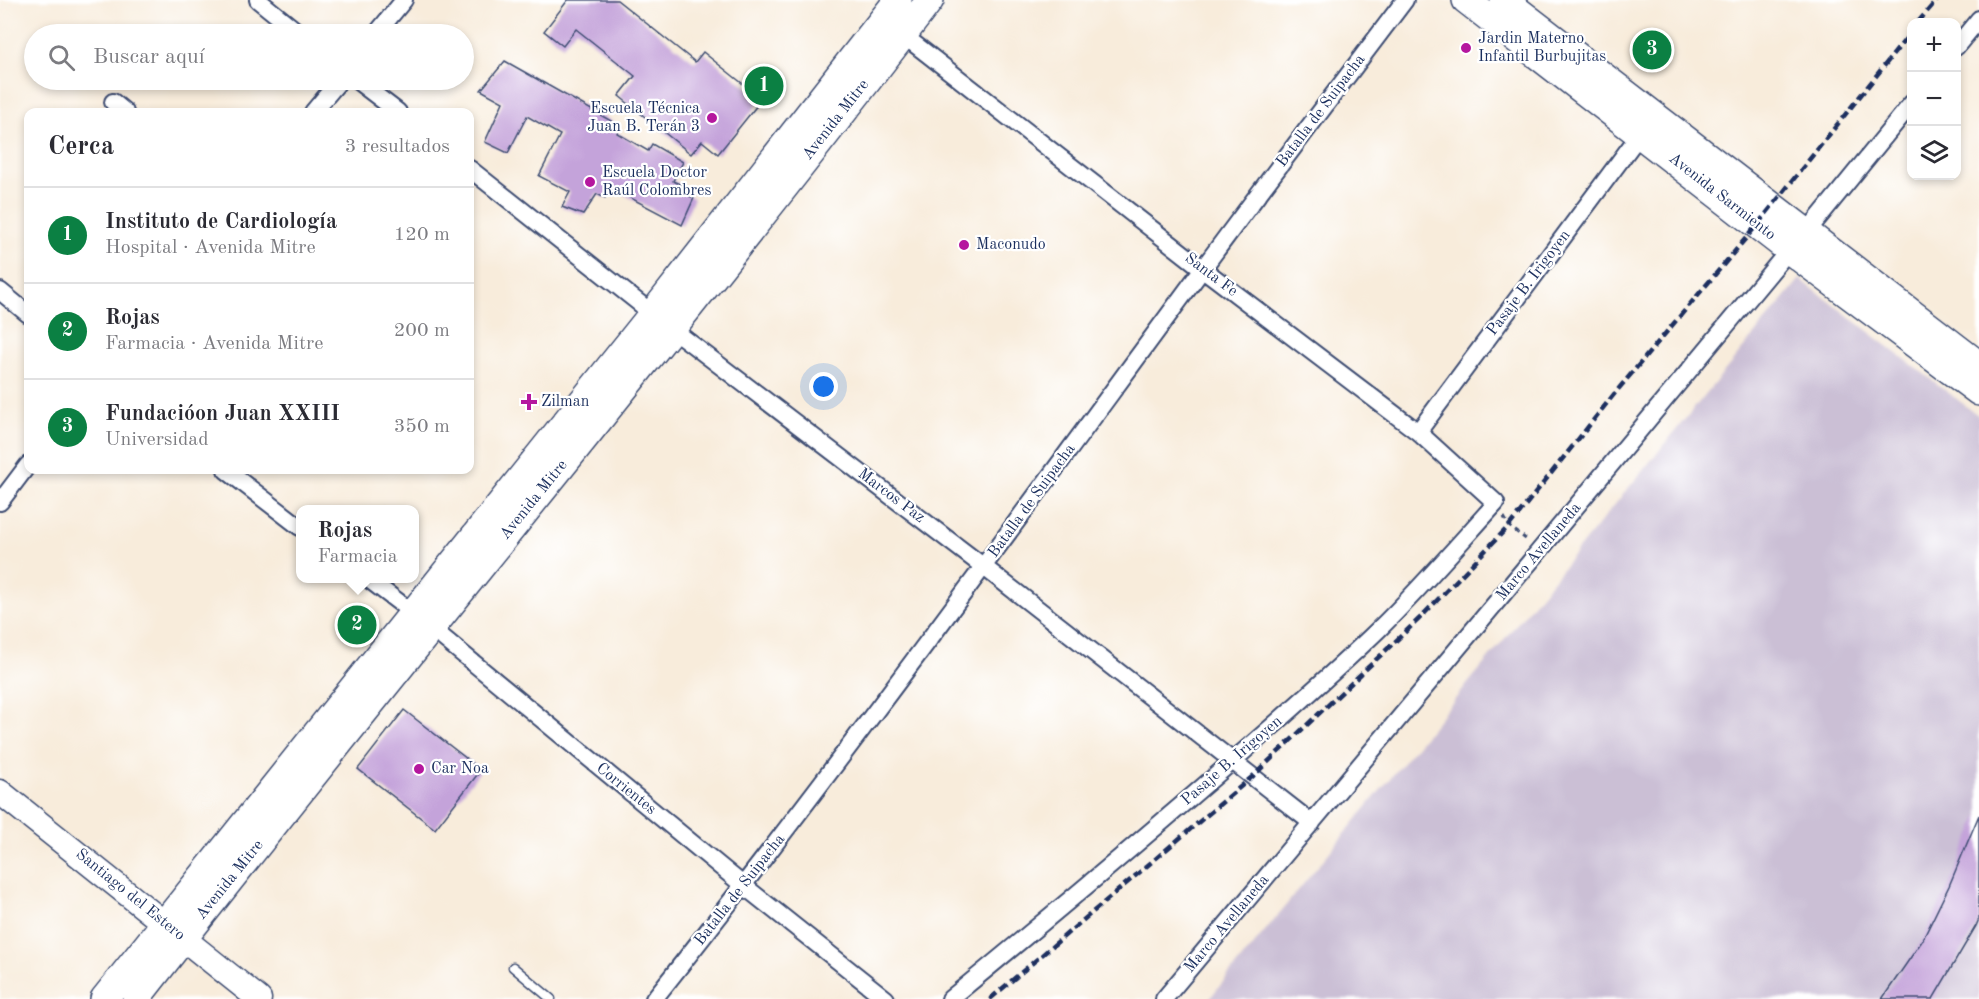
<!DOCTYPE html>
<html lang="es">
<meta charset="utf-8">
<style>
body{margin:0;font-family:"Old Standard TT",serif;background:#f2f2f3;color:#2b2b33}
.controls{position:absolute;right:18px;top:18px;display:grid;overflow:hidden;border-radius:12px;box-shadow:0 3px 9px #0003}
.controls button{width:54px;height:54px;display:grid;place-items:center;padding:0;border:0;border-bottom:2px solid #e1e1e2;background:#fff;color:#2b2b33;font:30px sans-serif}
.you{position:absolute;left:824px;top:387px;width:21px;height:21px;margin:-15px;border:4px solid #fff;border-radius:50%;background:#1a73e8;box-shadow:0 0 0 9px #1a73e833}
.badge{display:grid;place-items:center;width:39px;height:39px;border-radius:50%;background:#0b8043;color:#fff;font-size:20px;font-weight:700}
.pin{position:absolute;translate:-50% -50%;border:3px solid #fff;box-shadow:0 2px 6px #0006}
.popup{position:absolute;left:296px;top:505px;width:123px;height:78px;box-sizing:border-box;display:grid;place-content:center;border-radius:12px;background:#fff;filter:drop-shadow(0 2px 4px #0005);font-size:20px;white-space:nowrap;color:#7c7c81}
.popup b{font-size:22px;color:#2b2b33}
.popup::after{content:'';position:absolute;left:50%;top:100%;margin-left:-12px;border:12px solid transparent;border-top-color:#fff}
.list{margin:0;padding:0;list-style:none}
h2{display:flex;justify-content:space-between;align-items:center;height:78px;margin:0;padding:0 24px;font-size:26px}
h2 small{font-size:20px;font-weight:400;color:#7c7c81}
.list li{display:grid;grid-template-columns:39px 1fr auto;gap:18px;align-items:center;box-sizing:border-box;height:96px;padding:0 24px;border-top:2px solid #e1e1e2}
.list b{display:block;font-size:22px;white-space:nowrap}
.list p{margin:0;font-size:20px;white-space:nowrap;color:#7c7c81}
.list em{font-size:20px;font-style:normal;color:#7c7c81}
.icon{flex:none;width:33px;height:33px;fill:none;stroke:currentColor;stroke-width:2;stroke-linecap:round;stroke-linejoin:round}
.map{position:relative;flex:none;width:1979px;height:999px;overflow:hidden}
.search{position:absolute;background:#fff;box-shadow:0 3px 9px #0003;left:24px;top:24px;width:450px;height:66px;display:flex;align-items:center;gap:15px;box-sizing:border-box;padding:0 21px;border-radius:33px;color:#7c7c81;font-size:22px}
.panel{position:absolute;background:#fff;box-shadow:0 3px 9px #0003;left:24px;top:108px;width:450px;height:366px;border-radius:12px}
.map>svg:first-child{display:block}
</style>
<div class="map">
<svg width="1979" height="999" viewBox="0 0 1979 999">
<rect width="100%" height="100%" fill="#fff"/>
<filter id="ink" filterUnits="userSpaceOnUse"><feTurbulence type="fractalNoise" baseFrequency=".0167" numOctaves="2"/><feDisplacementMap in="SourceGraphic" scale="12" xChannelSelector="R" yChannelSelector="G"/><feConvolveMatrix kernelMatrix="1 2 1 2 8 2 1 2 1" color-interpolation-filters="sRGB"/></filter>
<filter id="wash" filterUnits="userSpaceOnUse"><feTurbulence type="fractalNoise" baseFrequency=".008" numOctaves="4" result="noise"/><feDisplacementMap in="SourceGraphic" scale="24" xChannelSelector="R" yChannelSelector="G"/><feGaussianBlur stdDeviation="1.35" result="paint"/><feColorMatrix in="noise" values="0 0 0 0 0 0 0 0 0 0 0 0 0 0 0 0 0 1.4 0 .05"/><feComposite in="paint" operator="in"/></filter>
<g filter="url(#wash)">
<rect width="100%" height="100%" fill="#f8ecdb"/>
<path fill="#cbbfd5" d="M 1800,279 L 1979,416 L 1979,999 L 1209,999 Z"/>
<g id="blocks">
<path fill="#c4a3da" d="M 568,0 L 617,0 L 695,62 L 703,52 L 762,99 L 718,154 L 702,141 L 691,154 L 619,96 L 635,76 L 576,29 L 563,46 L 544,31 Z
M 505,61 L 620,126 L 617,133 L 648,151 L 652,144 L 683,162 L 673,181 L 684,186 L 681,192 L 694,198 L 682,225 L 610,187 L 605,198 L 597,194 L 583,215 L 562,207 L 570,192 L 539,176 L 560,135 L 527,116 L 508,153 L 485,142 L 503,102 L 481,90 Z
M 404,710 L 481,770 L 435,829 L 358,769 Z
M 1979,815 L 1979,919 L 1976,926 L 1933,999 L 1882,999 L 1922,941 L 1949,886 Z"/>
</g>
</g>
<g filter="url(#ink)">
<use href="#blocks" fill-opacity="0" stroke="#3c4b71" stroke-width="1.5"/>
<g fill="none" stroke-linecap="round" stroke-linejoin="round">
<g stroke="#3c4b71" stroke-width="11">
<path id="lane" d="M 513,967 L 551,999"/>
</g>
<g stroke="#3c4b71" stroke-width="20">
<path id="street" d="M 258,0 L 300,34
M 900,27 L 903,35 L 1203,269 L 1418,432 L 1496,503 C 1457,546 1420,589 1379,629 C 1345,662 1310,693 1275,724 C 1168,818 1060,909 950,999
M 376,34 L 404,0
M 1956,47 L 1979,19
M 356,80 L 398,112
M 113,102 L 125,112
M 313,112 L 340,80
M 470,169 L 672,329 L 984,567 L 1312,823
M 0,291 L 28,314
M 1418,432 L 1640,134
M 226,470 L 300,527
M 0,502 L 28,465
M 367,578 L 413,613 L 744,886 L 886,999
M 654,999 C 843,761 1021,515 1201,271 C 1268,180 1337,90 1405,0
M 1164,999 L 1540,550 L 1789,250 L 1806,233 L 1912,103"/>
</g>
<g stroke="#3c4b71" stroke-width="27">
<path id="secondary" d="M 0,792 L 259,999"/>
</g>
<g stroke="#3c4b71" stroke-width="30">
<path id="primary" d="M 1466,0 L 1789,250 L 1979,392
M 1504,0 L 1979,365
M 104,999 L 653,313 L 898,0
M 136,999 C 398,664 671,338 930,0"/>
</g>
<path stroke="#3c4b71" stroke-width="3" stroke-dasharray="4.5 4.5" stroke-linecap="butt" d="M 1504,517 L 1509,526 L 1527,540"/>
<use href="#lane" stroke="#fff" stroke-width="8"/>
<use href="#street" stroke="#fff" stroke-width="16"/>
<use href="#secondary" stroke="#fff" stroke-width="24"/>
<use href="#primary" stroke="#fff" stroke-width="27"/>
<path stroke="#1b2f5e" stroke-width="4.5" stroke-dasharray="9 4.5" stroke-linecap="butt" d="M 1918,22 L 1937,0
M 990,999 L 1252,777 L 1419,619 L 1509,526 L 1615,393 L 1757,225 L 1912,31"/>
</g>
</g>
<g fill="#b5179e" stroke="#fff" stroke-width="2">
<circle cx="1466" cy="48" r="6"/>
<circle cx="712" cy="118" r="6"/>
<circle cx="590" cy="182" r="6"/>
<circle cx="964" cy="245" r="6"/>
<path d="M526 393h6v6h6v6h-6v6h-6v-6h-6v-6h6z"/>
<circle cx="419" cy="769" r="6"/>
</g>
<g text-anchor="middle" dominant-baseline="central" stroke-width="4.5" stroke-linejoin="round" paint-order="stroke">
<g font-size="16" fill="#1b2f5e" stroke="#fff" text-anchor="start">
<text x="1478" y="39">Jardin Materno<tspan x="1478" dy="18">Infantil Burbujitas</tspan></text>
<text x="700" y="109" text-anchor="end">Escuela Técnica<tspan x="700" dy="18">Juan B. Terán 3</tspan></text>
<text x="602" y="173">Escuela Doctor<tspan x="602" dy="18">Raúl Colombres</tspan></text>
<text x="976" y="245">Maconudo</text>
<text x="541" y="402">Zilman</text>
<text x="431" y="769">Car Noa</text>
</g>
<g font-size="16" fill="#1b2f5e" stroke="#fff">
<text transform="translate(1321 111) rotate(-53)">Batalla de Suipacha</text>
<text transform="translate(836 120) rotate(-52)">Avenida Mitre</text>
<text transform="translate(1722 197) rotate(38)">Avenida Sarmiento</text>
<text transform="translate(1211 275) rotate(37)">Santa Fe</text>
<text transform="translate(1529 283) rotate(-53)">Pasaje B. Irigoyen</text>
<text transform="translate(891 496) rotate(37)">Marcos Paz</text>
<text transform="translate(534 500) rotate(-51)">Avenida Mitre</text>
<text transform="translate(1032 501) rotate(-54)">Batalla de Suipacha</text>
<text transform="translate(1539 552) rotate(-50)">Marco Avellaneda</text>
<text transform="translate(1232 761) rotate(-41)">Pasaje B. Irigoyen</text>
<text transform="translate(626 789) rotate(39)">Corrientes</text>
<text transform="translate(230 880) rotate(-51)">Avenida Mitre</text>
<text transform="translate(740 890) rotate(-52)">Batalla de Suipacha</text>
<text transform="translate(130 895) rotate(39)">Santiago del Estero</text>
<text transform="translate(1227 924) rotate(-50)">Marco Avellaneda</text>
</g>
</g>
</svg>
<div class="controls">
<button>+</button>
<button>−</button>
<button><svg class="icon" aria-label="layers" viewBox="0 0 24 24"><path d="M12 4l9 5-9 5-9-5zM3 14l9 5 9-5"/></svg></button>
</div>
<div class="you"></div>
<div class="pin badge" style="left:764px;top:86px">1</div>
<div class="pin badge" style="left:357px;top:625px">2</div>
<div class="popup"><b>Rojas</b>Farmacia</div>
<div class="pin badge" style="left:1652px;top:50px">3</div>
<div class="search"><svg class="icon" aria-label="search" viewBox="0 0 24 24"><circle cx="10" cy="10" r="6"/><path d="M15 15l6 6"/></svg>Buscar aquí</div>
<section class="panel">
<h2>Cerca<small>3 resultados</small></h2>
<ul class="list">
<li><span class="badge">1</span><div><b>Instituto de Cardiología</b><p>Hospital · Avenida Mitre</p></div><em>120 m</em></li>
<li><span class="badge">2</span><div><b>Rojas</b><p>Farmacia · Avenida Mitre</p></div><em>200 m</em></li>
<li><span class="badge">3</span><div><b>Fundacióon Juan XXIII</b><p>Universidad</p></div><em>350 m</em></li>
</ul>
</section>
</div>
